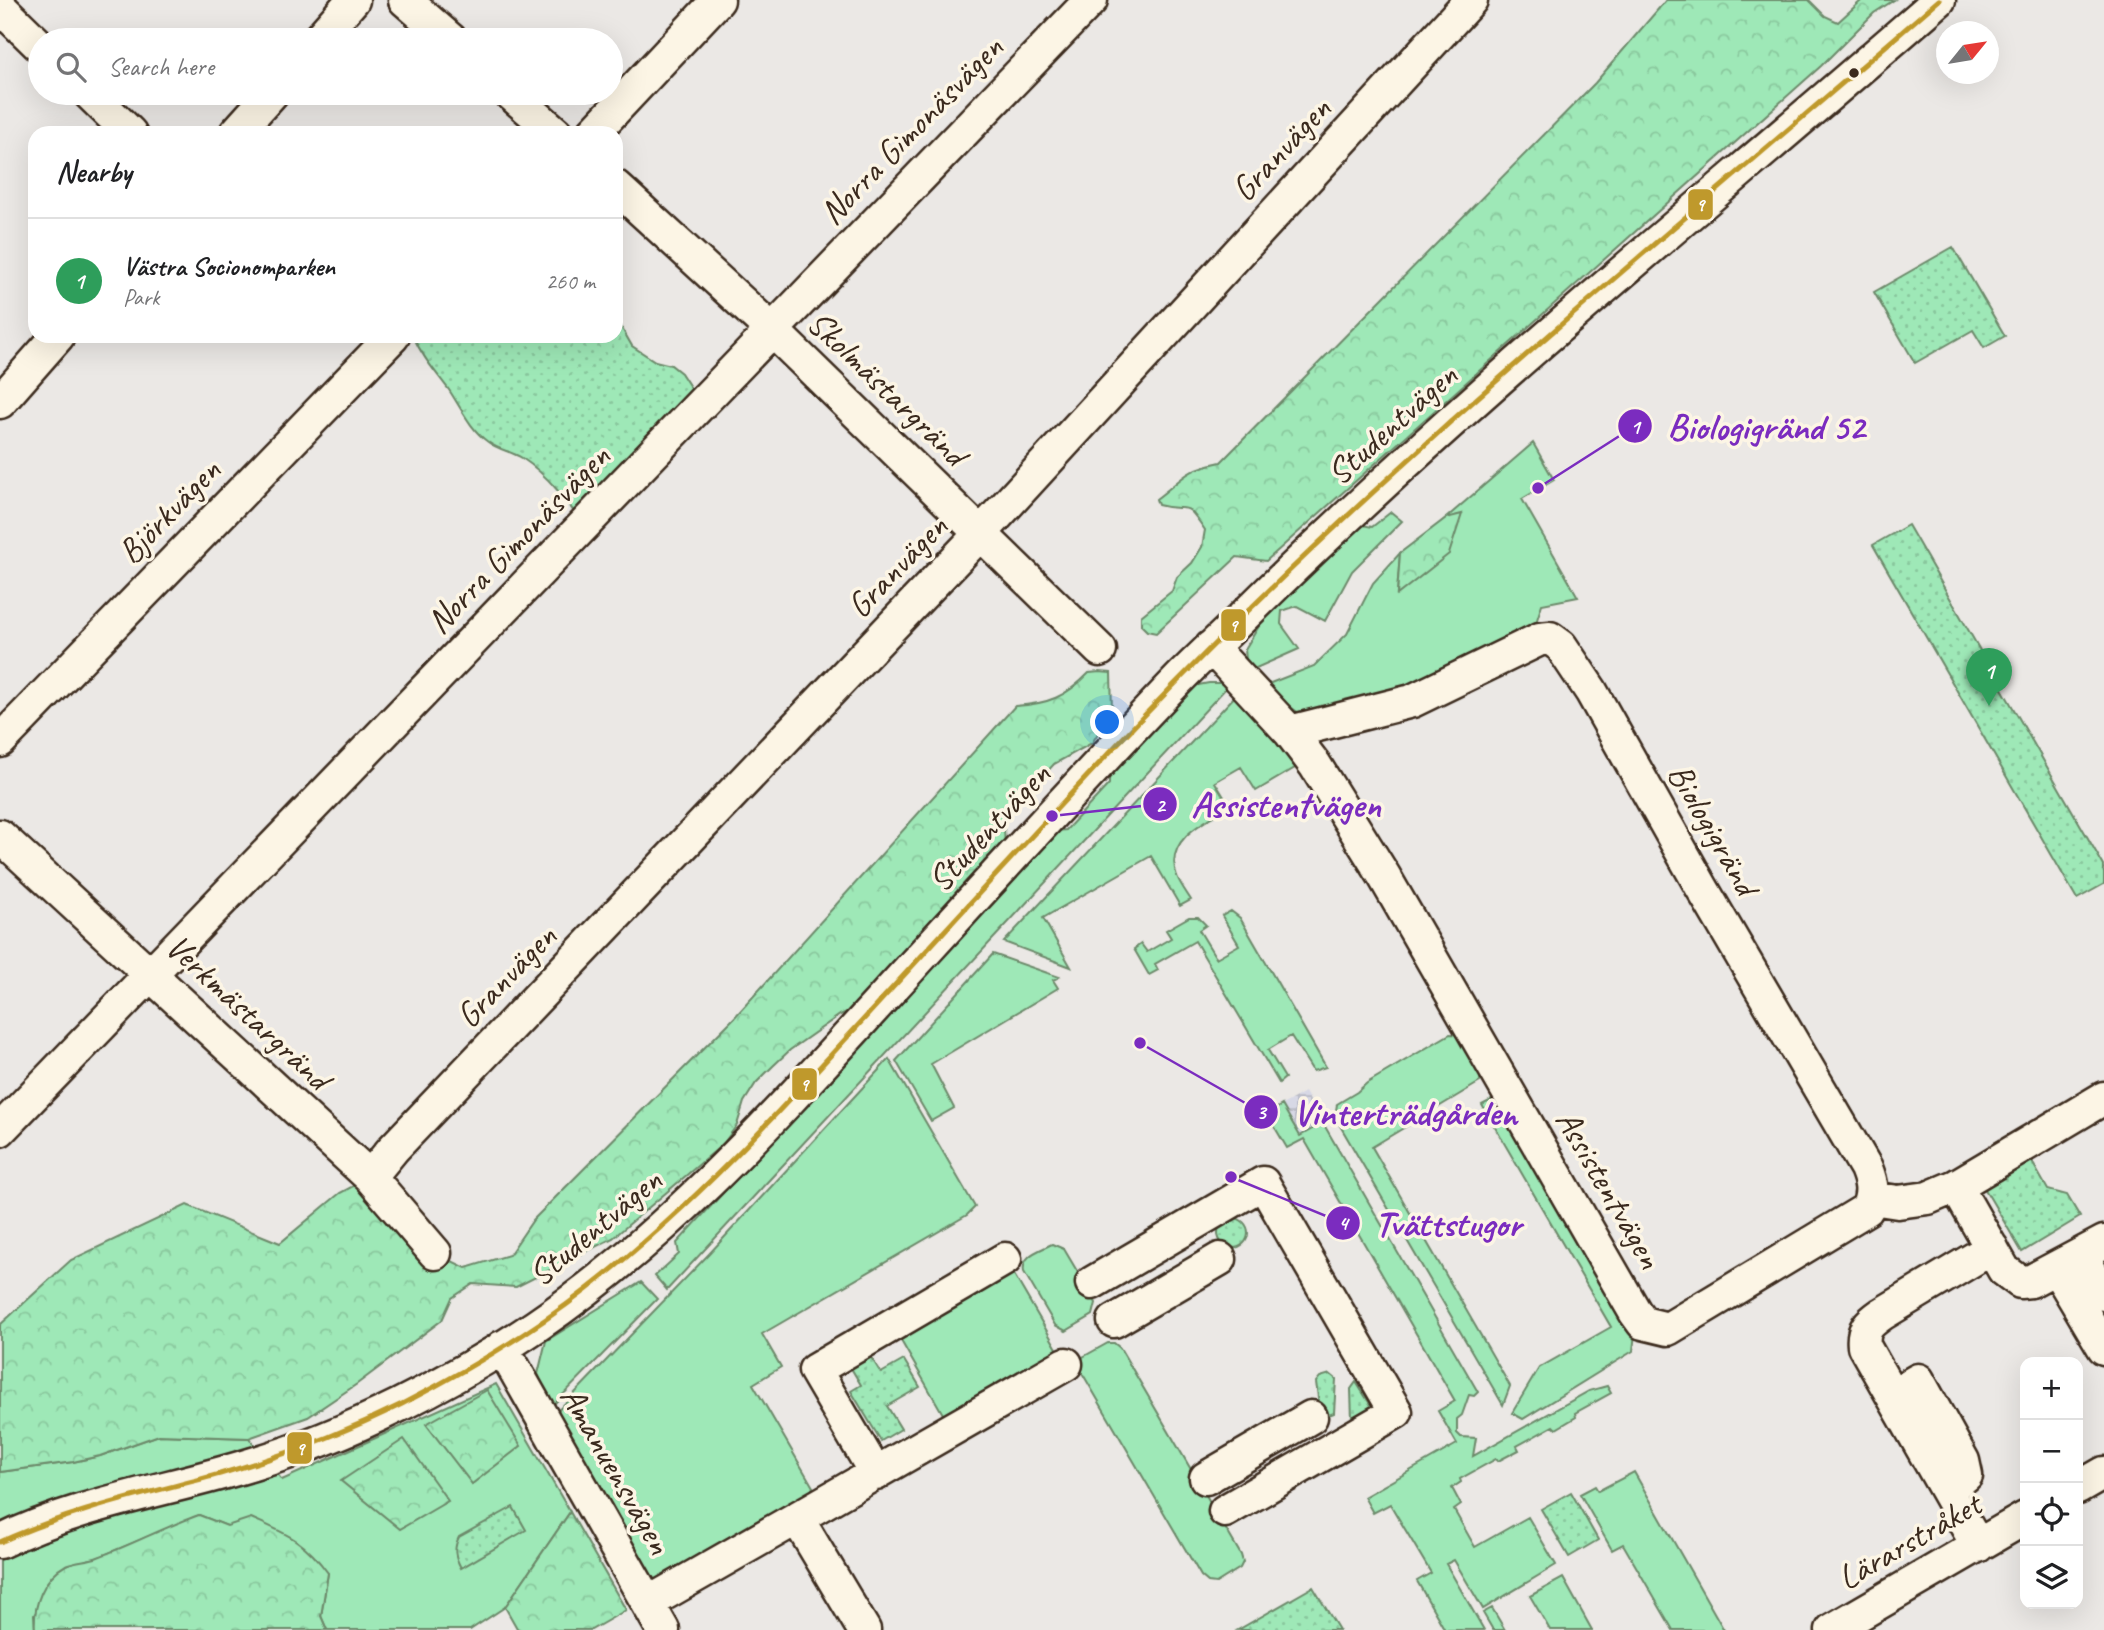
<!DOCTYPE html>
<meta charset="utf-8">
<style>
body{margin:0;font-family:Caveat,sans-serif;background:#f6f6f6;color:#202124}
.controls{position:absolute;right:21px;bottom:21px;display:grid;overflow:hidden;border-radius:14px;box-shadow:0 7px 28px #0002}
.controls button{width:63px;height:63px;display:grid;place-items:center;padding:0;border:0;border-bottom:2px solid #e0e0e0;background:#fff;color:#202124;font:35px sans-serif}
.compass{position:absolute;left:1936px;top:21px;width:63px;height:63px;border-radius:50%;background:#fff;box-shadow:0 7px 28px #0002;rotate:60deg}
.you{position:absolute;left:1108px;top:723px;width:24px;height:24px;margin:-18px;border:5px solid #fff;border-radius:50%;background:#1a73e8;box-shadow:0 0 0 10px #1a73e833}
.badge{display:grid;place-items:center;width:46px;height:46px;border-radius:50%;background:#1a73e8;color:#fff;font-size:23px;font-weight:700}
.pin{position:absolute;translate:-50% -58px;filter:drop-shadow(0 2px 4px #0008)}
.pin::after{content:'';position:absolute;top:37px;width:24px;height:21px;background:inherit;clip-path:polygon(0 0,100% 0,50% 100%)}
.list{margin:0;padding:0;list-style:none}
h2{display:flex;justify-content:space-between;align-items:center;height:91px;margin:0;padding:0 28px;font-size:30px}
h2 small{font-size:23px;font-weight:400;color:#757577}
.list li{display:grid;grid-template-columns:46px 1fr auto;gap:21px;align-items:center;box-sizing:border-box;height:126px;padding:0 28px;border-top:2px solid #e0e0e0}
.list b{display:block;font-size:26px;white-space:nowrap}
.list p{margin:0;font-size:23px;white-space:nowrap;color:#757577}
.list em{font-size:23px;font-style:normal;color:#757577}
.icon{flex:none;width:38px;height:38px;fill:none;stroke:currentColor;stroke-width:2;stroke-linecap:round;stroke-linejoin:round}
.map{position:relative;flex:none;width:2104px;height:1630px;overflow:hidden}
.search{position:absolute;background:#fff;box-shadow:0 7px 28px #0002;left:28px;top:28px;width:595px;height:77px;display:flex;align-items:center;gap:18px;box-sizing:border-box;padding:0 24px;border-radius:38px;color:#757577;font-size:26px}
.panel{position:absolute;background:#fff;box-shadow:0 7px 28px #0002;left:28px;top:126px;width:595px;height:217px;border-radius:21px}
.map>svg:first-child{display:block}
</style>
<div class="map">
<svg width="2104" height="1630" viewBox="0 0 2104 1630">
<defs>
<pattern id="industrial-grid" width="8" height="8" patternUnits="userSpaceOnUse" patternTransform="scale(1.75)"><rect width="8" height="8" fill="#d7d8e5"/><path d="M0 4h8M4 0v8" fill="none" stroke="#b9bac4"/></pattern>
<pattern id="forest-crowns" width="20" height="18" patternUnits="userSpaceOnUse" patternTransform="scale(1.75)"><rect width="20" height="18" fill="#9ee8b7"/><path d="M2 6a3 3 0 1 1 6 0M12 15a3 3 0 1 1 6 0" fill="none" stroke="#89c79d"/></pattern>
<pattern id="park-dots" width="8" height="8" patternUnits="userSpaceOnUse" patternTransform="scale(1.75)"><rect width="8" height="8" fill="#9ee8b7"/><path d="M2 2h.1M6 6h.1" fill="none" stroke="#89c79d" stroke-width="1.8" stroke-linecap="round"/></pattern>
</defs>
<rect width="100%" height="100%" fill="#ebe8e5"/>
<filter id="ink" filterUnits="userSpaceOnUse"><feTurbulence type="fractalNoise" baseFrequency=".0143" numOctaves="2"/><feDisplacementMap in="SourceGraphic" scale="14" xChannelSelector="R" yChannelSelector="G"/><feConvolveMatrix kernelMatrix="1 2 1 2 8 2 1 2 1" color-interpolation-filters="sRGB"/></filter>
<g filter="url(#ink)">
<path fill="url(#industrial-grid)" d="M 1305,1092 L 1323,1123 L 1300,1136 L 1282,1105 Z"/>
<path fill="#9ee8b7" stroke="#6c896a" stroke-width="2" d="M 1533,443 L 1554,480 L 1522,499 L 1578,597 L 1542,604 L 1535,626 L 1400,699 L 1300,714 L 1263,686 L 1314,666 L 1347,634 L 1373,583 L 1400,553 L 1397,593 L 1461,515 L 1446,518 Z
M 1391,512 L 1402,521 L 1352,571 L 1325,621 L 1297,606 L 1282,611 L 1281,624 L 1299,649 L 1247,672 L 1245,649 L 1267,613 L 1363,525 L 1372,527 Z
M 1209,683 L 1220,683 L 1227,687 L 667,1290 L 655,1276 L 679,1254 L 677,1243 L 1056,831 L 1066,830 L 1109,784 L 1109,772 L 1193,686 Z
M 1236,695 L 1300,765 L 1256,791 L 1241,767 L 1215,782 L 1230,807 C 1205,821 1163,840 1177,876 C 1180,884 1186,892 1191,900 L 1180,906 L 1151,856 L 1043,918 L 1071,967 L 1004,942 Z
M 1231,911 L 1240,918 L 1326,1067 L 1313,1071 L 1291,1036 L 1268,1050 L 1285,1078 L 1279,1083 L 1195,941 L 1155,964 L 1158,970 L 1149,975 L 1134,949 L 1141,944 L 1147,952 L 1171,938 L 1166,930 L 1189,917 L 1198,917 L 1206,925 L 1199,930 L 1216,958 L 1239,945 L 1222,916 Z
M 993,954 L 1059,977 L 1053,980 L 1058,988 L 931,1064 L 954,1108 L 931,1121 L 896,1061 Z
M 1450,1034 L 1463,1035 L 1481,1063 L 1480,1082 L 1372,1147 L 1510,1386 L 1503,1405 L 1335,1117 L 1337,1104 L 1357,1092 L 1367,1083 Z
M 889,1059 L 975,1207 L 967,1215 L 762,1334 L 781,1367 L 753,1384 L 813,1487 L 797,1518 L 648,1603 L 546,1423 L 709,1254 Z
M 1499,1096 L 1635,1333 L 1633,1351 L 1523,1419 L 1512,1413 L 1539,1368 L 1611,1327 L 1482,1105 Z
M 1282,1105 L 1300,1136 L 1323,1123 L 1478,1392 L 1474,1396 L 1469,1395 L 1462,1415 L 1457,1419 L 1457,1433 L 1461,1437 L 1476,1438 L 1473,1456 L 1589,1391 L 1607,1386 L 1611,1393 L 1575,1413 L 1576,1417 L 1556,1429 L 1553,1426 L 1517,1446 L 1519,1450 L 1498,1461 L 1496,1459 L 1460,1479 L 1461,1482 L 1452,1488 L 1461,1505 L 1454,1510 L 1475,1547 L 1528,1517 L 1556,1565 L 1483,1609 L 1454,1560 L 1446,1564 L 1484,1630 L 1445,1630 L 1417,1581 L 1431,1573 L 1390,1504 L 1373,1513 L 1364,1497 L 1457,1444 L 1438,1411 L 1455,1401 L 1304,1139 L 1287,1148 L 1267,1114 Z
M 1052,1244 L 1064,1249 L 1096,1303 L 1093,1315 L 1066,1331 L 1055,1325 L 1024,1272 C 1021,1255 1039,1251 1052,1244 Z
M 1005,1259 L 1066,1364 L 952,1430 L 892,1325 Z
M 641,1282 L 657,1299 L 552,1406 L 538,1374 L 546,1341 Z
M 1108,1343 L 1114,1343 L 1120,1348 L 1241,1555 L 1243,1562 L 1240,1568 L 1216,1583 L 1208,1582 L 1201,1576 L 1081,1371 L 1081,1358 Z
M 496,1384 L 570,1512 L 505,1607 L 470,1630 L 327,1630 L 321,1616 L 328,1573 L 227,1526 L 199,1515 L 97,1558 L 66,1565 L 34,1615 L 35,1630 L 0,1630 L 0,1472 L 73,1462 L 100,1456 L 159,1435 L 249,1438 L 282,1480 Z
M 1634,1472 L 1724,1630 L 1673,1630 L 1623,1544 L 1612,1550 L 1580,1494 L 1595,1486 L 1598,1491 Z
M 1563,1578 L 1592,1630 L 1550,1630 L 1530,1596 Z
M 1492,1608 L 1505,1630 L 1493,1630 L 1483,1613 Z"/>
<path fill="url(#forest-crowns)" stroke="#6c896a" stroke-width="2" d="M 1666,0 L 1809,0 L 1825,16 L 1838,22 L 1862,0 L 1894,0 L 1874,13 L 1821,66 L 1266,561 L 1237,557 L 1156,633 L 1147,631 L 1141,625 L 1141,616 L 1172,591 L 1177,577 L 1192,563 L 1202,547 L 1205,530 C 1182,496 1190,514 1158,505 L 1156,499 C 1183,479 1185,469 1221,462 L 1595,83 Z
M 1462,514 L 1449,554 L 1397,595 L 1400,553 L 1446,518 Z
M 1100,672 L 1111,673 L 1112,710 L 1092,743 L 1054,764 L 1007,816 L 1004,827 L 1006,866 L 886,995 L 840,1015 L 790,1050 L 773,1066 L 756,1083 L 744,1102 L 737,1125 L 723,1144 L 613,1238 L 516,1287 L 473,1284 L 452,1298 L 442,1320 L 357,1384 L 308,1417 L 249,1438 L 159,1435 L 100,1456 L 73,1462 L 0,1472 L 0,1325 L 71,1260 L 187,1205 L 280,1243 L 340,1193 L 370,1177 L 435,1253 L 466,1268 L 509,1255 L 533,1220 L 733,1019 L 1015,706 C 1048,704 1066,697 1089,673 Z
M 487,1390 L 521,1446 L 472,1484 L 426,1424 Z
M 404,1439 L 448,1501 L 400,1529 L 341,1481 Z
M 570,1512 L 626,1610 L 591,1630 L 518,1630 L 505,1607 Z
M 199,1515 L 227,1526 L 251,1518 C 287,1534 304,1540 328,1573 L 321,1616 L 327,1630 L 35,1630 C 33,1606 43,1577 66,1565 C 76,1560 88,1561 98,1557 C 132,1545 164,1527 199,1515 Z"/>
<path fill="url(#park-dots)" stroke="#6c896a" stroke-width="2" d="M 1953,247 L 2005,336 L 1984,348 L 1973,330 L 1915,363 L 1874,292 Z
M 616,318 L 632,346 L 655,361 L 671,365 L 681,373 L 701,404 L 584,526 C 566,500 549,476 522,458 C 511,451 498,450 488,442 C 470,429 461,408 449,390 C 435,371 423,358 413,336 L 616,336 Z
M 1908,525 L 2104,866 L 2104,884 L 2077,899 L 1873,545 Z
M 2031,1160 L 2048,1190 L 2067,1195 L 2080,1217 L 2022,1252 L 1983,1186 Z
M1218 1233a15 15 0 1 1 30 0a15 15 0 1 1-30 0Z
M 867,1351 L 881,1373 L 904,1360 L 920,1387 L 887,1406 L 901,1429 L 881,1441 L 851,1391 L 861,1385 L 848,1363 Z
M 1330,1374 L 1336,1379 L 1334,1413 L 1323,1417 L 1320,1413 L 1316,1382 L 1320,1377 Z
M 1356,1382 L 1372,1407 L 1370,1414 L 1352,1420 L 1351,1389 Z
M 1571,1492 L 1598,1540 L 1569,1557 L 1541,1509 Z
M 513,1507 L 526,1530 L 461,1568 C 455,1557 453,1549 459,1537 Z
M 1313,1587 L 1339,1630 L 1238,1630 Z"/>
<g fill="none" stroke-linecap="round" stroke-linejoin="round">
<g stroke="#3b2a1e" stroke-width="37">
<path id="minor" d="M 405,0 L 451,40
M 0,7 L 40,46
M 318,40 L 353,0
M 89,93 L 130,133
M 510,93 L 556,133
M 236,133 L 272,93
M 593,133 L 718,0
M 616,187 L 772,330 L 1100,650
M 0,402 L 58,336
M 1211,647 L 1290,732 L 1315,765 L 1384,876 L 1635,1312 L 1643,1323 L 1668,1329 L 1867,1209 C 1874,1193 1872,1183 1866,1168 L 1702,888 L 1591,691 L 1561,646 L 1550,638 L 1540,639 L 1412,701 L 1290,732
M 0,741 L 393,336
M 0,836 L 370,1177 L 435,1253
M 0,1130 L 1091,0
M 370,1177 L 393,1149 L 981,533 L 1471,0
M 1956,1186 L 2004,1270 L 2020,1282 L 2031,1281 L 2104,1242
M 1872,1198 L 1898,1202 L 1928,1198 L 1956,1186 L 2104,1098
M 2081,1255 L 2104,1294
M 2057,1269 L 2104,1348
M 1092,1283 L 1263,1183 L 1396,1412 L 1225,1511
M 1114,1321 L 1220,1259
M 502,1347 L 663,1630
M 1892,1395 L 1918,1380 L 1963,1461 L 1966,1475 L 1947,1491
M 876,1474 L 815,1370 L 1005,1259
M 1206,1478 L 1311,1417
M 2078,1488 L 2104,1473
M 797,1518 L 1066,1364
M 0,1542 C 79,1503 170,1490 253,1464 C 349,1435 453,1382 536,1326 C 668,1237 777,1114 884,997 C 981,891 1077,785 1176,682 C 1200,657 1225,635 1249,611 C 1468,395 1708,202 1939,0
M 1978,1546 L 1864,1346 C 1862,1329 1869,1323 1882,1314 L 1992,1248
M 648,1603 L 797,1518 L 864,1630
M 1832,1630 L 2025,1518"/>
</g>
<use href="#minor" stroke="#fcf5e5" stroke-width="32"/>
<g stroke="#fcf5e5" stroke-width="10">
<path id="bus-1" d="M 0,1542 C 71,1510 146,1494 220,1474 C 283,1456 344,1433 402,1404 C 466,1371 529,1334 586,1290 C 697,1204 790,1100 884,997 C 969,904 1053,812 1139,721 C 1387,461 1668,235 1939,0"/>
</g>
<use href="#bus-1" stroke="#bf992c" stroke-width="5"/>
</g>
</g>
<circle fill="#3b2a1e" stroke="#fcf5e5" stroke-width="2.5" cx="1854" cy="73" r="6"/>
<g text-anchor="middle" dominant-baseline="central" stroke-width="7" stroke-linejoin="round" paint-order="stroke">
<g font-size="35" fill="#3b2a1e" stroke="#fcf5e5">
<text transform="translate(911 130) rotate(-46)">Norra Gimonäsvägen</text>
<text transform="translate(1281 149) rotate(-47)">Granvägen</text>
<text transform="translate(887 388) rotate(44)">Skolmästargränd</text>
<text transform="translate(1392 424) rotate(-42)">Studentvägen</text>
<text transform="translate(169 511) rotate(-46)">Björkvägen</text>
<text transform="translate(518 539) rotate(-46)">Norra Gimonäsvägen</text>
<text transform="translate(897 566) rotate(-46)">Granvägen</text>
<text transform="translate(989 827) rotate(-47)">Studentvägen</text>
<text transform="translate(1713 829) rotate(60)">Biologigränd</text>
<text transform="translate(506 976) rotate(-46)">Granvägen</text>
<text transform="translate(248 1012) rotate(43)">Verkmästargränd</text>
<text transform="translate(1609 1189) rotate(60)">Assistentvägen</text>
<text transform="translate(595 1227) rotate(-40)">Studentvägen</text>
<text transform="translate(616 1470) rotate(60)">Amanuensvägen</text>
<text transform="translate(1909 1541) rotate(-30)">Lärarstråket</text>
</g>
</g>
<path fill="none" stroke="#7b2cbf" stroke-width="2.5" d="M1538 488L1635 426M1052 816L1160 804M1140 1043L1261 1112M1231 1177L1343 1223"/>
<g fill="#7b2cbf" stroke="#fcf5e5" stroke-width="2.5">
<circle cx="1538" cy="488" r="7"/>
<circle cx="1052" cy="816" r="7"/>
<circle cx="1140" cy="1043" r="7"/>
<circle cx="1231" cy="1177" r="7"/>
<circle cx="1635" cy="426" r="18"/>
<circle cx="1160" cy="804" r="18"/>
<circle cx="1261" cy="1112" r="18"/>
<circle cx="1343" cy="1223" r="18"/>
</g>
<g font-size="21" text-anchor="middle" font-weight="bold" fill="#fff">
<text x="1635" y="434">1</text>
<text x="1160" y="812">2</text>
<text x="1261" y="1119">3</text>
<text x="1343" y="1230">4</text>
</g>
<g font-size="37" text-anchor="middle" font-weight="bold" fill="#7b2cbf" stroke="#fcf5e5" stroke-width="7" stroke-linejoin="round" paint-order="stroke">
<text x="1766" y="439">Biologigränd 52</text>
<text x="1286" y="817">Assistentvägen</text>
<text x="1405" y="1125">Vinterträdgården</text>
<text x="1448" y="1236">Tvättstugor</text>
</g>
<g stroke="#fcf5e5" stroke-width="2.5">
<rect x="1687" y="188" width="27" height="33" rx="7" fill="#bf992c"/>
<rect x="1220" y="608" width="27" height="34" rx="7" fill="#bf992c"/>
<rect x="791" y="1067" width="27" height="34" rx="7" fill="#bf992c"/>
<rect x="286" y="1431" width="27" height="34" rx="7" fill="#bf992c"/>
</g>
<g font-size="19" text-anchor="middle" font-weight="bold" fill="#fff">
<text x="1700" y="211">9</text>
<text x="1233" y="632">9</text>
<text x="804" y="1091">9</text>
<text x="300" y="1455">9</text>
</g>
</svg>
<div class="controls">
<button>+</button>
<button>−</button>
<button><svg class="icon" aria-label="locate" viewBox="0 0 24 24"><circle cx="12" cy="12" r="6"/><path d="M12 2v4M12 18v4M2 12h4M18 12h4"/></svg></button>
<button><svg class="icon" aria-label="layers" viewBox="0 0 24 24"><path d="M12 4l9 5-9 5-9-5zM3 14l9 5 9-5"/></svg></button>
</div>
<svg class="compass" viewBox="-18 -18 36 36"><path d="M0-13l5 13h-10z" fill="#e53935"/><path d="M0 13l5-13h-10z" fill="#757577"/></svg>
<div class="you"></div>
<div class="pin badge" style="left:1989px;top:706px;background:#2e9e5b">1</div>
<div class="search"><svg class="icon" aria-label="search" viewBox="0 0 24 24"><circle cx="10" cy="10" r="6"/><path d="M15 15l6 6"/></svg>Search here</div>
<section class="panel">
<h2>Nearby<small></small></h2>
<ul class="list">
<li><span class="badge" style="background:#2e9e5b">1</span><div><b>Västra Socionomparken</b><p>Park</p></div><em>260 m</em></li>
</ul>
</section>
</div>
